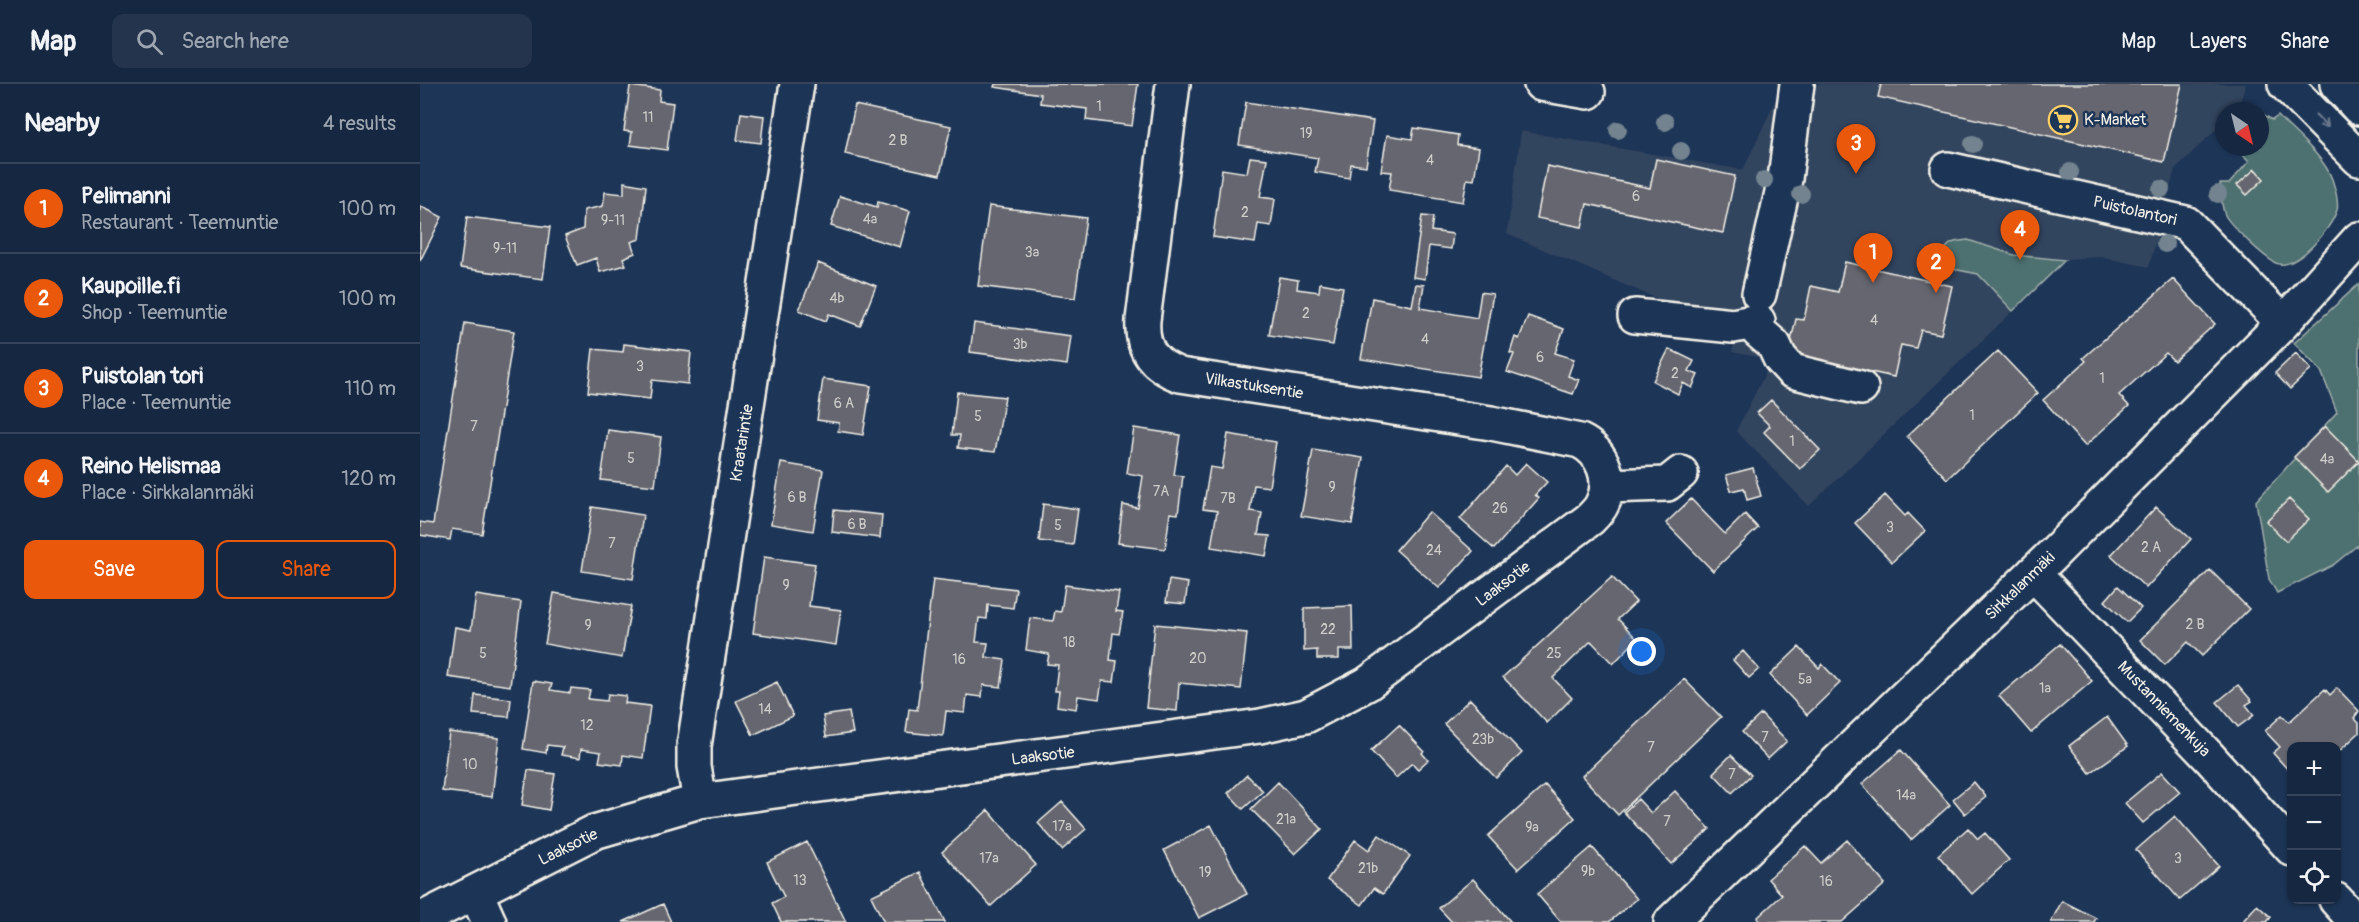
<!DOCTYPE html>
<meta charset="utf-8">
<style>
body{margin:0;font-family:Pangolin,sans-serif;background:#23344c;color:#f1f3f6}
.controls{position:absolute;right:18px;bottom:18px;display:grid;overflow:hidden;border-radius:12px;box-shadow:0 2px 4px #0004}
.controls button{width:54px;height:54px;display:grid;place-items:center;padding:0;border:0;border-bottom:2px solid #35445a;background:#162841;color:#f1f3f6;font:30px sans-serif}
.compass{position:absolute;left:1795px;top:18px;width:54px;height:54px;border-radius:50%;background:#162841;box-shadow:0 2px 4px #0004;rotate:145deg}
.you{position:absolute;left:1222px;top:568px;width:21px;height:21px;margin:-15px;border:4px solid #fff;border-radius:50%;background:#1a73e8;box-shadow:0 0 0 9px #1a73e833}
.badge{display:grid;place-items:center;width:39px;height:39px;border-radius:50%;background:#ea580c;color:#fff;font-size:20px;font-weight:700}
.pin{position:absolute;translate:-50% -50px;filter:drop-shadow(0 2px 3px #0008)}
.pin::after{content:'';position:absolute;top:32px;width:21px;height:18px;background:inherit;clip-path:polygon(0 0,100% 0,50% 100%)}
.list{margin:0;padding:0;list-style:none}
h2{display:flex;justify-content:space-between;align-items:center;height:78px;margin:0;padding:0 24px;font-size:26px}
h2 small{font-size:20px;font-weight:400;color:#9ea6b1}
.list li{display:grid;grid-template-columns:39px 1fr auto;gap:18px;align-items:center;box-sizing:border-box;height:90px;padding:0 24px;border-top:2px solid #35445a}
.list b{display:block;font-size:22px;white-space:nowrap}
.list p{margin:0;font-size:20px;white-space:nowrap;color:#9ea6b1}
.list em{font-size:20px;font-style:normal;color:#9ea6b1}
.actions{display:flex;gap:12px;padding:18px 24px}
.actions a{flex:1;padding:14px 0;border:2px solid #ea580c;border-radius:12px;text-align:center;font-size:21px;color:#ea580c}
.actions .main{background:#ea580c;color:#fff}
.icon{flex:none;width:33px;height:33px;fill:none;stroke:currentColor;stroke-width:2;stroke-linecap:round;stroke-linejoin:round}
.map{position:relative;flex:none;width:1939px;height:838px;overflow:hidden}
header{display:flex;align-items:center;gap:36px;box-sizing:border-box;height:84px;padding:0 30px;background:#162841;border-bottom:2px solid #35445a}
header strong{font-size:28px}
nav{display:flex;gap:33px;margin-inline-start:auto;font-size:21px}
.search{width:420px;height:54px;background:#23344c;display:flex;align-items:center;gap:15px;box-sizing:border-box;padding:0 21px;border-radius:12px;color:#9ea6b1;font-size:22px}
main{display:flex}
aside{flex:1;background:#162841}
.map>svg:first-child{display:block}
</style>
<header>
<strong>Map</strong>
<div class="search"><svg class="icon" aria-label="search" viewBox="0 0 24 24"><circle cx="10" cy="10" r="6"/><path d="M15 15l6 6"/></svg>Search here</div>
<nav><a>Map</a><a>Layers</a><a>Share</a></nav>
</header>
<main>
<aside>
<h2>Nearby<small>4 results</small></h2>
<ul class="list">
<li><span class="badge">1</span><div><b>Pelimanni</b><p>Restaurant · Teemuntie</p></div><em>100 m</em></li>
<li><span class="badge">2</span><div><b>Kaupoille.fi</b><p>Shop · Teemuntie</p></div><em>100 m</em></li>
<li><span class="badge">3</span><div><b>Puistolan tori</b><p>Place · Teemuntie</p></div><em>110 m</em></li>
<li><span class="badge">4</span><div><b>Reino Helismaa</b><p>Place · Sirkkalanmäki</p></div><em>120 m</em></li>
</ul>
<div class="actions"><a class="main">Save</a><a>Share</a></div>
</aside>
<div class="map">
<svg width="1939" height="838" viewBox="0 0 1939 838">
<rect width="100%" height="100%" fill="#1d3557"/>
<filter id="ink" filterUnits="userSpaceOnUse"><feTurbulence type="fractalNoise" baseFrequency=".0167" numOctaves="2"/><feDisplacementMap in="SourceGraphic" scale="12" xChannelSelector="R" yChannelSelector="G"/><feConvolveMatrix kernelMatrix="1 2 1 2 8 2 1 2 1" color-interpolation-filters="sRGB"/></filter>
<g filter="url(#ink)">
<path fill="#33445e" d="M 1363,0 L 1826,0 L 1818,24 L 1815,27 L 1804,27 L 1804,38 L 1755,85 L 1729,183 L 1681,173 L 1629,176 L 1611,174 L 1580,168 L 1548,156 L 1557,190 L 1593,227 L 1389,422 L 1316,347 L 1352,276 L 1312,268 L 1317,248 L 1290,224 L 1240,216 L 1087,150 L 1101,47 L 1323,86 Z"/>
<path fill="#4e6f6f" stroke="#a1b0ac" stroke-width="1.5" d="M 1844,31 L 1852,36 L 1858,32 C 1876,51 1903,71 1912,95 C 1915,104 1919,118 1917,126 C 1911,145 1879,183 1859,180 C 1849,179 1810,141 1805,131 C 1801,122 1801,109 1800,100 L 1809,100 L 1829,77 L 1815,63 L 1840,63 L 1840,34 Z
M 1548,156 L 1594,171 L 1645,176 L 1593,227 L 1558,190 L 1528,184 L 1523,169 C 1529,157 1536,157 1548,156 Z
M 1939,200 L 1939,460 L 1913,481 L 1857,509 L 1849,495 L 1836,417 L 1917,328 L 1901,287 L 1874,259 Z"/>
<path fill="#66666f" stroke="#f4f1e8" stroke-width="1.5" d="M 575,0 L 718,0 L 712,42 L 666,36 L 667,25 L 620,19 L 621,10 L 574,3 Z
M 1461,0 L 1762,0 L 1744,78 L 1458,13 Z
M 210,2 L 240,6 L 239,17 L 253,19 L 247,66 L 210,61 L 212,48 L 204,47 Z
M 826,18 L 953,37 L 946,82 L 931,80 L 929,94 L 895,88 L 898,74 L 819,61 Z
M 435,21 L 531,42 L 520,91 L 425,70 Z
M 321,29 L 344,32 L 341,59 L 317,56 Z
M 994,44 L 1038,51 L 1037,61 L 1059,64 L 1054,96 L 1047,95 L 1043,118 L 969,106 L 972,88 L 961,87 L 967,51 L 992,55 Z
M 830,73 L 847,75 L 840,113 L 855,115 L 851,142 L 838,140 L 835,159 L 793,153 L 802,85 L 827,89 Z
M 1236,75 L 1315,92 L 1303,149 L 1167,120 L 1162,143 L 1117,134 L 1127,82 L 1230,104 Z
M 1835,85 L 1844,95 L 1827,111 L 1817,101 Z
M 204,98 L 226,102 L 220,155 L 211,158 L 215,169 L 203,174 L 206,181 L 180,188 L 176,174 L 157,181 L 145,152 L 163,145 L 164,126 L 183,122 L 185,108 L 204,110 Z
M 420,112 L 457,123 L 458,118 L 490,127 L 480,163 L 411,142 Z
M 0,122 L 22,133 L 0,177 Z
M 569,122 L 666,134 L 655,214 L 558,202 Z
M 1002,132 L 1013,133 L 1011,147 L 1033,150 L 1031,165 L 1009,162 L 1005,195 L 993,193 Z
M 47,133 L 130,143 L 123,195 L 40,184 Z
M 1425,178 L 1532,202 L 1521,250 L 1501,246 L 1496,264 L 1481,261 L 1474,293 L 1368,270 L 1376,235 L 1384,236 L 1391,202 L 1418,208 Z
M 398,179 L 456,202 L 440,242 L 409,230 L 406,237 L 379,226 Z
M 859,193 L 878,196 L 877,205 L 899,208 L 900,199 L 923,203 L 913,261 L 849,251 Z
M 1753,195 L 1795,240 L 1754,277 L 1746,269 L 1699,311 L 1709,322 L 1665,362 L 1623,316 L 1666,277 L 1663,274 Z
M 996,200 L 1004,201 L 1000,224 L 1057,234 L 1061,208 L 1073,210 L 1058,293 L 941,275 L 952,214 L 992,222 Z
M 1108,232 L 1144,245 L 1135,269 L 1154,275 L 1148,292 L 1159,296 L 1153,310 L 1087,288 L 1094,270 L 1090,269 L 1095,253 L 1099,255 Z
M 45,239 L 94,247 L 62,450 L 32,445 L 30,456 L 0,451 L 0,438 L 13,440 Z
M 554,239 L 651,252 L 647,281 L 550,268 Z
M 204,260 L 271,268 L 268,300 L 232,296 L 230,315 L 168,308 L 173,265 L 203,268 Z
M 1249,265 L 1274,277 L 1269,287 L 1278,291 L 1272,304 L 1263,299 L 1258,310 L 1233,297 Z
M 1578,267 L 1618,309 L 1527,395 L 1487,352 Z
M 1876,269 L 1891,285 L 1870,305 L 1855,289 Z
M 403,295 L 451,302 L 443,351 L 418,347 L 419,339 L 397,336 Z
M 537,308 L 585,313 L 575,368 L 538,364 L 540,351 L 532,351 Z
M 1351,316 L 1400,366 L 1380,385 L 1344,348 L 1350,342 L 1337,329 Z
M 1905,342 L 1939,377 L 1908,408 L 1874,373 Z
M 714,344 L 760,351 L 754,391 L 763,392 L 758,430 L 750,429 L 745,465 L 698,459 L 703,421 L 718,424 L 723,392 L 707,389 Z
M 188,346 L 241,353 L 235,402 L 181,396 Z
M 808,350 L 856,358 L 849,403 L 834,401 L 830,427 L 842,429 L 838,451 L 850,452 L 846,472 L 791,463 L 797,427 L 783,425 L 790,383 L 802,385 Z
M 893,366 L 943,374 L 932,440 L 881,432 Z
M 361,379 L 403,386 L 393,447 L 351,440 Z
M 1106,379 L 1127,398 L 1115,411 L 1119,414 L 1074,465 L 1040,435 L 1086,382 L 1095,391 Z
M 1333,384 L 1341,412 L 1327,416 L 1324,404 L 1311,407 L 1306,391 Z
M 1465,411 L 1485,432 L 1488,429 L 1505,447 L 1472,478 L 1435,439 Z
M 1271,415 L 1305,450 L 1325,430 L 1338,444 L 1293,487 L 1246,439 Z
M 1869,415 L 1889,435 L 1866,457 L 1846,437 Z
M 623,420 L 658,425 L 653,461 L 619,457 Z
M 172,423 L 223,431 L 213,495 L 162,487 Z
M 1736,423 L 1771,455 L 1726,504 L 1691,471 Z
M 414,426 L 462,431 L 460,454 L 412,448 Z
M 1009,428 L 1053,467 L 1019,504 L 976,466 Z
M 344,473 L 395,480 L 389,522 L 421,526 L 416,561 L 333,549 Z
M 1790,486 L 1829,525 L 1782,572 L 1768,558 L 1745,581 L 1720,556 Z
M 1192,493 L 1216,518 L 1198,535 L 1217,555 L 1193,580 L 1171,557 L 1133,594 L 1152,614 L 1127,639 L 1083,593 Z
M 513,495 L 596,505 L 593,524 L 568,521 L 567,535 L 559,534 L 556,558 L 568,559 L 566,573 L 585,576 L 581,603 L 563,601 L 562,613 L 547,611 L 545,629 L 526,627 L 523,652 L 486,648 L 489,625 L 497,626 Z
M 749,496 L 768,499 L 765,520 L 746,518 Z
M 645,501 L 699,508 L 696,527 L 703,528 L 699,550 L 693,549 L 690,576 L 697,577 L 694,598 L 682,597 L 679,615 L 658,612 L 656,625 L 637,622 L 639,607 L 635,607 L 638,581 L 627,580 L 629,570 L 606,566 L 610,534 L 633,537 L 635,527 L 641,528 Z
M 1698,502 L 1721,524 L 1707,538 L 1685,517 Z
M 134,509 L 211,522 L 202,574 L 125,560 Z
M 56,511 L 101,518 L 90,602 L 28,593 L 35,543 L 51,546 Z
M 932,522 L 933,566 L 919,566 L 919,575 L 897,575 L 897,566 L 884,567 L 884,524 Z
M 735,540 L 827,549 L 821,605 L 759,599 L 757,627 L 726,624 Z
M 1640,560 L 1672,597 L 1611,649 L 1579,612 Z
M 1379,563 L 1399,584 L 1402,580 L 1420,599 L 1387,631 L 1350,591 Z
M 1323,567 L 1339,585 L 1329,594 L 1313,576 Z
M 1264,595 L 1301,633 L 1198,731 L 1162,692 Z
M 113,597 L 132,600 L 130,606 L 150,609 L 151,604 L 170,606 L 168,615 L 187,617 L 188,610 L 206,612 L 205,619 L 230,622 L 223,674 L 203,671 L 202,681 L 179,678 L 181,668 L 161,665 L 160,674 L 141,671 L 143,663 L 127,661 L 126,669 L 103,665 Z
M 357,598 L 373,632 L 333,651 L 316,617 Z
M 1818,601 L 1832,617 L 1826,621 L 1834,631 L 1818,643 L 1797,618 Z
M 1917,604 L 1939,627 L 1934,634 L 1939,639 L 1939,649 L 1916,670 L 1916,662 L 1872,662 L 1870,688 L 1853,669 L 1860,663 L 1845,647 L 1862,631 L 1869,638 L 1905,605 L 1910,611 Z
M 55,611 L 91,615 L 89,633 L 53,630 Z
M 1050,615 L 1102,669 L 1076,694 L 1024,640 Z
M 429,628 L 433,649 L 406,653 L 403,632 Z
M 1341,630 L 1367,657 L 1348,675 L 1322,648 Z
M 1687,633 L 1708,662 L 1670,689 L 1649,662 Z
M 979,641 L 1004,667 L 1002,669 L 1008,676 L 998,685 L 992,679 L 976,694 L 951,667 Z
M 29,648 L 79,654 L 72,713 L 22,707 Z
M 1481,666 L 1530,721 L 1491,756 L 1442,700 Z
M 1311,671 L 1331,691 L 1312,709 L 1293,689 Z
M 108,686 L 135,690 L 129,726 L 102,721 Z
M 1742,688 L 1760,708 L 1723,739 L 1705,719 Z
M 827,691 L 843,707 L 823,725 L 808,709 Z
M 858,698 L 902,745 L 875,770 L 831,725 Z
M 1554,698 L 1566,713 L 1545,730 L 1533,715 Z
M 1125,701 L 1155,734 L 1098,785 L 1068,752 Z
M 1255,707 L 1290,745 L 1251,780 L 1204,728 L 1218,715 L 1231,729 Z
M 642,718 L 666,745 L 642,766 L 618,739 Z
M 568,726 L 616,781 L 571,822 L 522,768 Z
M 1755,732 L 1799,782 L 1760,816 L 1716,766 Z
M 791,741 L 827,810 L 779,834 L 744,766 Z
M 1548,744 L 1558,755 L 1565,749 L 1589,776 L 1552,810 L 1518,771 Z
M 959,751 L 990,772 L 963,810 L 954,804 L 942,821 L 907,796 L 935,756 L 949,766 Z
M 1427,756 L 1465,800 L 1422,838 L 1341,838 L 1337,834 L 1362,811 L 1348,795 L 1385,762 L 1401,779 Z
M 387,758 L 426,838 L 361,838 L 352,819 L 364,813 L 347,778 Z
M 1172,763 L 1217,815 L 1189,838 L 1141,838 L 1117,810 Z
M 500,788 L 525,838 L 464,838 L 451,812 Z
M 1053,795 L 1091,838 L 1032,838 L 1019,824 Z
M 1642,817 L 1676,834 L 1674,838 L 1631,838 Z
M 243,820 L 251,838 L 203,838 Z
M 1837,821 L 1851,833 L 1847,838 L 1822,838 Z"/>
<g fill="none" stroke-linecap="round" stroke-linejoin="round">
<g stroke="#f4f1e8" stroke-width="38">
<path id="minor" d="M 1121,0 L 1168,8
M 1528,85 L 1766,139 L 1863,239
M 1339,210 L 1365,95 L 1377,0
M 1215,232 L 1313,242 L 1338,237
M 1338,247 L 1354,261 L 1360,274 L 1372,287 L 1441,304
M 1187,402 L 1247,400 L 1261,389
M 1613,489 L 1790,674 L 1872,765
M 280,717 L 274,683 L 274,662 L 377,0
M 56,809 L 69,838
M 1916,816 L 1936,838
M 0,836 L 174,748 L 280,717 L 840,642 L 886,632 L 947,600 L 1170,435 C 1174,431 1180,425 1182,420 C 1194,397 1183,368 1160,357 L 1071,339 L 760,291 C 733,281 721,265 723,236 L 753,0
M 1251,838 L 1630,473 L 1863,239 L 1939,155"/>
</g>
<g stroke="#f4f1e8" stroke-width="38">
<path id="major" d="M 1865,0 L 1939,75
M 1917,0 L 1939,24"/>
</g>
<use href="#minor" stroke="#1d3557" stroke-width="33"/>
<use href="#major" stroke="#1d3557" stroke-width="33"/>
</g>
<g fill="#738490">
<circle cx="1245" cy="38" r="9"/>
<circle cx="1198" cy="46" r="9"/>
<circle cx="1553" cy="60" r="9"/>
<circle cx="1261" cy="67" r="9"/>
<circle cx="1650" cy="88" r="9"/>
<circle cx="1344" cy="96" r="9"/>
<circle cx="1741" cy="105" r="9"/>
<circle cx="1381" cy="110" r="9"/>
<circle cx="1798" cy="110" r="9"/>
<circle cx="1745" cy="160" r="9"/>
</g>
<defs><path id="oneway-shaft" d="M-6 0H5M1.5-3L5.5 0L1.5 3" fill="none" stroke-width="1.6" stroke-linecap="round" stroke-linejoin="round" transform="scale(1.5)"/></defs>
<use stroke="#68778a" href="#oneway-shaft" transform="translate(1902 37) rotate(45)"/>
</g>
<defs>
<g id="supermarket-ring" transform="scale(1.5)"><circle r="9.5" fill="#1d3557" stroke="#ffd166" stroke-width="1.5"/><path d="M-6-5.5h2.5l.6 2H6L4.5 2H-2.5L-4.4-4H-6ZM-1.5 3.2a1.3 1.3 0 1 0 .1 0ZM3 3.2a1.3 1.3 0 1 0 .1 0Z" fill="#ffd166"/></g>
</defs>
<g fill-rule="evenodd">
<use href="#supermarket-ring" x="1643" y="36"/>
</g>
<g text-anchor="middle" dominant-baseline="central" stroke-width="5" stroke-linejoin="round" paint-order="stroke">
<g font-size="14" fill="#d0ceca">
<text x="679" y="22">1</text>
<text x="228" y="33">11</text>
<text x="886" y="49">19</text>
<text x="478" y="56">2 B</text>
<text x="1010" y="76">4</text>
<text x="1216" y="112">6</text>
<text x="825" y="128">2</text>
<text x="450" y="135">4a</text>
<text x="193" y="136">9-11</text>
<text x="85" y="164">9-11</text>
<text x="612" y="168">3a</text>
<text x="417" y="214">4b</text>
<text x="886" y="229">2</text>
<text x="1454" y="236">4</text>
<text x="1005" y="255">4</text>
<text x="600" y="260">3b</text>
<text x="1120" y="273">6</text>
<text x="220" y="282">3</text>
<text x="1255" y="289">2</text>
<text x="1682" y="294">1</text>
<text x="424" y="319">6 A</text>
<text x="1552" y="331">1</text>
<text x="558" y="332">5</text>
<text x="54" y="342">7</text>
<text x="1372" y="357">1</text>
<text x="211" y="374">5</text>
<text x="1907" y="375">4a</text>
<text x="912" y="403">9</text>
<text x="741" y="407">7A</text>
<text x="377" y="413">6 B</text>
<text x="808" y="414">7B</text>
<text x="1080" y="424">26</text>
<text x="437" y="440">6 B</text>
<text x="638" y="441">5</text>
<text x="1470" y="443">3</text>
<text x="192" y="459">7</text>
<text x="1731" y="463">2 A</text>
<text x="1014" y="466">24</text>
<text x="366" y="501">9</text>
<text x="1775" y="540">2 B</text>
<text x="168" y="541">9</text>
<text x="908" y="545">22</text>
<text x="649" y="558">18</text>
<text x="63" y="569">5</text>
<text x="1134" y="569">25</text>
<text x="778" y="574">20</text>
<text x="539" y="575">16</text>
<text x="1385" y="595">5a</text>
<text x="1625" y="604">1a</text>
<text x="345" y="625">14</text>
<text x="167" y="641">12</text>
<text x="1345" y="653">7</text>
<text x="1063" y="655">23b</text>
<text x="1231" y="663">7</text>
<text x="50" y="680">10</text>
<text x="1312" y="690">7</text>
<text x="1486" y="711">14a</text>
<text x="866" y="735">21a</text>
<text x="1247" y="737">7</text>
<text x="642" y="742">17a</text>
<text x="1112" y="743">9a</text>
<text x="569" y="774">17a</text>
<text x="1758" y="774">3</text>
<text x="948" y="784">21b</text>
<text x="1168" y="787">9b</text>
<text x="785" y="788">19</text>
<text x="380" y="796">13</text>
<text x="1406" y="797">16</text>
</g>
<g font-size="16" fill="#f4f1e8" stroke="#1d3557" text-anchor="start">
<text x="1664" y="36">K-Market</text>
</g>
<g font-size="16" fill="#f4f1e8" stroke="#1d3557">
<text transform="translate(1715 127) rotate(13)">Puistolantori</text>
<text transform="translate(834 302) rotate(9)">Vilkastuksentie</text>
<text transform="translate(322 359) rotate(-81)">Kraatarintie</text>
<text transform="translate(1083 500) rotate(-37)">Laaksotie</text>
<text transform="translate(1600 502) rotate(-44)">Sirkkalanmäki</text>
<text transform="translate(1744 625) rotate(46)">Mustanniemenkuja</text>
<text transform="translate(623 672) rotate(-7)">Laaksotie</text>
<text transform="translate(148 763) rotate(-26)">Laaksotie</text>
</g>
</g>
</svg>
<div class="controls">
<button>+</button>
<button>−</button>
<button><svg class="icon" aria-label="locate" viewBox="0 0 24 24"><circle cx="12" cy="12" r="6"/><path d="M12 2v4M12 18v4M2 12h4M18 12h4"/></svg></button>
</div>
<svg class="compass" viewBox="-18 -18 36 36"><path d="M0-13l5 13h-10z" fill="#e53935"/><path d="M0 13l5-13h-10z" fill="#9ea6b1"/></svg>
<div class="you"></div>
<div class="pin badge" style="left:1453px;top:199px">1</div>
<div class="pin badge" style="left:1516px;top:209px">2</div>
<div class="pin badge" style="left:1436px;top:90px">3</div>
<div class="pin badge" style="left:1600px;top:176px">4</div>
</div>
</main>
